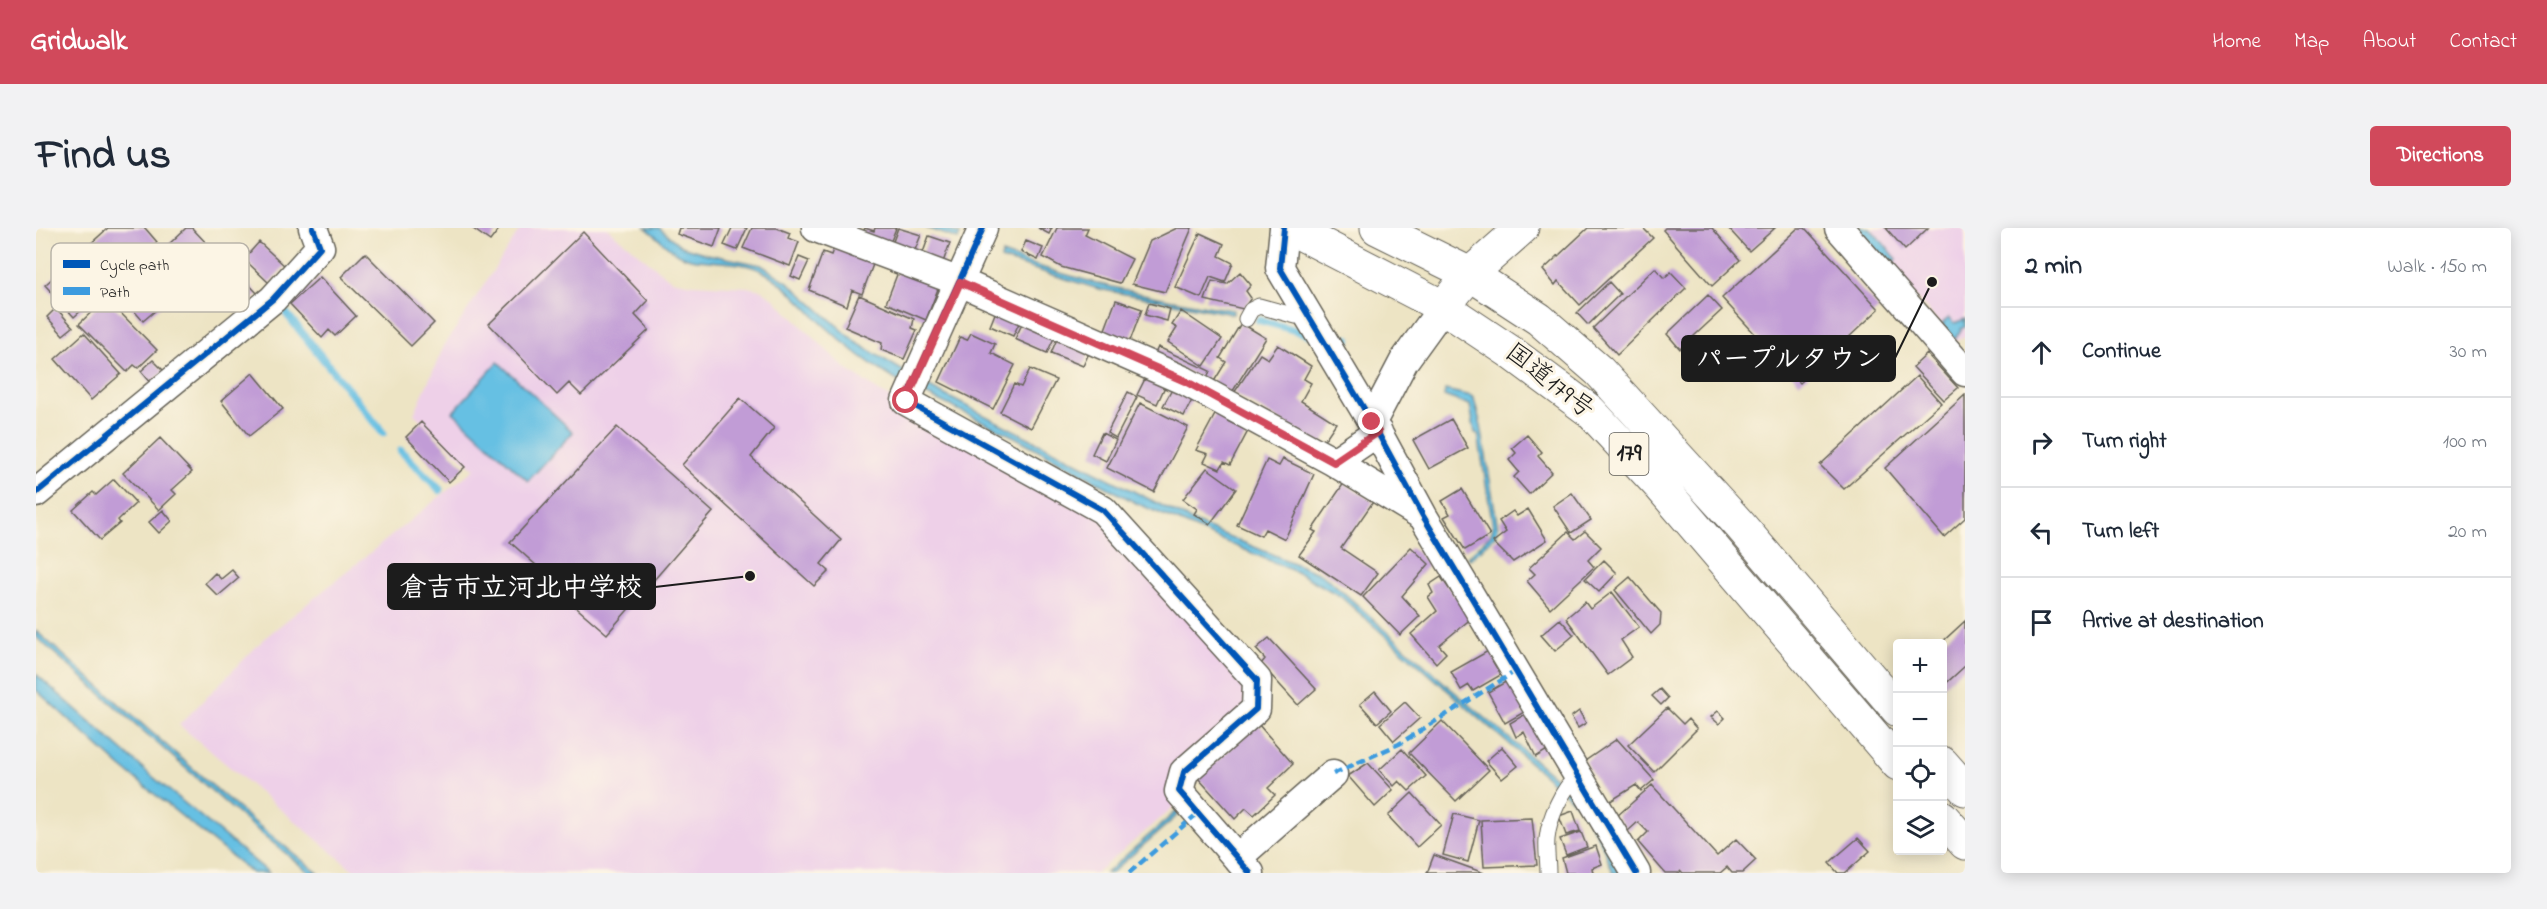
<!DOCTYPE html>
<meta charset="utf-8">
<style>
body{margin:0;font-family:"Indie Flower","Klee One",sans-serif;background:#f2f2f3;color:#1f2937}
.controls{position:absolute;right:18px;bottom:18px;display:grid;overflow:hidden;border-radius:6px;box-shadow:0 3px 15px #0003}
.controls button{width:54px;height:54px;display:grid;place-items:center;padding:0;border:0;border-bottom:2px solid #e0e1e3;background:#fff;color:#1f2937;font:30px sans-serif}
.stop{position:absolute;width:18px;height:18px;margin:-14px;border:4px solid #d1495b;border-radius:50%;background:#fff}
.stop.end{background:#d1495b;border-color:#fff;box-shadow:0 2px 6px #0008}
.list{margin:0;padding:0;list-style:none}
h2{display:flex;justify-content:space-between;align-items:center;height:78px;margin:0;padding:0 24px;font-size:26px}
h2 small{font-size:20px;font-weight:400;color:#747a83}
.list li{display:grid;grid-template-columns:39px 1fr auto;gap:18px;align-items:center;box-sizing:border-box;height:90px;padding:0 24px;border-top:2px solid #e0e1e3}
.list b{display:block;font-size:22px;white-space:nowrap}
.list em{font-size:20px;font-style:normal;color:#747a83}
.icon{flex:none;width:33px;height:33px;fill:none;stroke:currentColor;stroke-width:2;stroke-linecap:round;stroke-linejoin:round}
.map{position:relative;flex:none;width:1929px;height:645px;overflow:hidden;border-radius:6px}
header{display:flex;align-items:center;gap:36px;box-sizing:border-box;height:84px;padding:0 30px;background:#d1495b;color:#fff}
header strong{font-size:28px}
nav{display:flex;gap:33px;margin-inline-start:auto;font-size:21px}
.intro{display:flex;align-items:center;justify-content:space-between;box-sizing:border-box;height:144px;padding:0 36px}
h1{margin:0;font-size:42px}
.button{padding:15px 27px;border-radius:6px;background:#d1495b;color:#fff;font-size:21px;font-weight:700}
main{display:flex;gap:36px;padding:0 36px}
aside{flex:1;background:#fff;border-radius:6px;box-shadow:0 3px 15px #0003}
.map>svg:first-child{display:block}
</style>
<header>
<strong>Gridwalk</strong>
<nav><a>Home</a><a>Map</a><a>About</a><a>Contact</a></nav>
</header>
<div class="intro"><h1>Find us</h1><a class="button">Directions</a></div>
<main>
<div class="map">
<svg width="1929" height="645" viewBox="0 0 1929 645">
<rect width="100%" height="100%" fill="#fcf5e5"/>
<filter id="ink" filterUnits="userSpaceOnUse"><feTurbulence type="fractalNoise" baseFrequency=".0167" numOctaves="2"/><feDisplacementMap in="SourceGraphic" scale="12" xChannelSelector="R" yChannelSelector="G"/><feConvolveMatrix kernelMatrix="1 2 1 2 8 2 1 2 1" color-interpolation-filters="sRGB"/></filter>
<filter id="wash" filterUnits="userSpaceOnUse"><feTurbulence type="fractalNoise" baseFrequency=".008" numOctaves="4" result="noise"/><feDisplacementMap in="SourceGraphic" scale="24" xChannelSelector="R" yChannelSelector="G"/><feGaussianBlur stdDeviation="1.35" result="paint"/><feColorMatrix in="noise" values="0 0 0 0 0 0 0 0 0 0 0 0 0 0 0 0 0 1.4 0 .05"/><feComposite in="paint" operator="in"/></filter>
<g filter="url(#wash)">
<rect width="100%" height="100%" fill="#ede4c4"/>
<path fill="#eed0e8" d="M 485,0 L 571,0 L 635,52 L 657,56 L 711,59 L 726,62 L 738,71 L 810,141 L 843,163 L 1067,287 L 1216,454 L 1214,479 L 1143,575 L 1060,645 L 321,645 L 143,497 L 230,409 L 438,241 L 378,186 L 408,118 Z
M 1816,0 L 1929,0 L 1929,108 L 1920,113 Z"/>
<path fill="#66c0e3" stroke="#416e80" stroke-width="1.5" d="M 610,0 L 623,0 L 645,18 L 671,26 L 725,37 L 752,54 L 821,115 L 897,161 L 1160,295 L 1284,346 L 1297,355 L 1414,460 L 1528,557 L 1538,562 L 1578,628 L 1583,645 L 1577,645 C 1569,619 1552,588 1532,568 L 1304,368 L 1267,347 L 1100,275 L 979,209 L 860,152 C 835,137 811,119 790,99 C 769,80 753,58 728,44 C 707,32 679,35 655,31 C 638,27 623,10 610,0 Z
M 890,0 L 906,0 L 924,6 L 922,11 Z
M 1821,0 L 1834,0 L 1861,31 L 1854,38 Z
M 966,26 C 1041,53 1118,71 1197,82 L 1197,86 L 1063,61 L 965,31 Z
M 1913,89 L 1919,95 L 1929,91 L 1929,99 L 1924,101 L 1925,103 L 1919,110 L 1906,96 Z
M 462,134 L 537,204 L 492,253 L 417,184 Z
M 1409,162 L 1435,168 L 1438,171 L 1445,198 L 1462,301 L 1459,308 L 1434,331 L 1432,329 L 1455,306 L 1457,299 L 1442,206 L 1439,205 L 1434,177 L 1408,168 Z
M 0,403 L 212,589 L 282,645 L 274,645 L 209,592 L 0,409 Z
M 0,446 L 111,544 L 233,645 L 216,645 L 85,539 L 0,462 Z
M 1141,583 L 1143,586 L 1075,645 L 1070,645 Z"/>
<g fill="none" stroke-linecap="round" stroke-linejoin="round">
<path stroke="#66c0e3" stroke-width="8" d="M 250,85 L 347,205
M 1223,92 L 1276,107
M 1299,110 L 1312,111
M 365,223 L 404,262"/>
</g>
<g id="blocks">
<path fill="#c19cd6" d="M 72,0 L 109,0 L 121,14 L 38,89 L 9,57 Z
M 150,0 L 156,0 L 191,37 L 183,44 L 188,48 L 154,80 L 112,36 Z
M 436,0 L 464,0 L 454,13 Z
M 643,0 L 685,0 L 678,19 L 641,6 Z
M 696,0 L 711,0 L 701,22 L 688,17 Z
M 716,0 L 741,0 L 754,5 L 752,10 L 763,14 L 754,38 L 707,20 Z
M 829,0 L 838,3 L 839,0 L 860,0 L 853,18 L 826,7 Z
M 862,0 L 885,7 L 877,27 L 855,19 Z
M 1002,0 L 1016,0 L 1013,6 Z
M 1021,0 L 1052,0 L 1049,7 L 1096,31 L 1084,55 L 1025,39 L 1007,29 Z
M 1141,0 L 1156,0 L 1129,64 L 1096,56 L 1114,13 Z
M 1552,0 L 1607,0 L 1617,10 L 1544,77 L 1522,53 L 1519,57 L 1507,42 Z
M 1629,0 L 1676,0 L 1704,32 L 1676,58 L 1627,2 Z
M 1692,0 L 1739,0 L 1713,23 Z
M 1762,0 L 1769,0 L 1843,81 L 1764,155 L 1686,70 Z
M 1850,0 L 1892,0 L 1869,22 Z
M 547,4 L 612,73 L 599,87 L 613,102 L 545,167 L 533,155 L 521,167 L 453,96 Z
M 1164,5 L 1188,16 L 1183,28 L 1197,35 L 1189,54 L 1174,49 L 1165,70 L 1139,59 Z
M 893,8 L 914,15 L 906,37 L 885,30 Z
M 990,13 L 1007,20 L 1002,32 L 985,24 Z
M 223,14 L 249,38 L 233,55 L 208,31 Z
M 798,19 L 839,31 L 826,66 L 816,62 L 811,78 L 773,62 L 787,24 L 795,27 Z
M 329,25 L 398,95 L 375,118 L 305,49 Z
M 763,29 L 773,33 L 764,52 L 755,48 Z
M 1619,40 L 1628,50 L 1635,44 L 1650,60 L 1581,127 L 1557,100 Z
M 862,44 L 905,53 L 890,92 L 850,75 Z
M 1204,44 L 1215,57 L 1210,63 L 1215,70 L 1207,81 L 1169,72 L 1176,53 L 1191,56 Z
M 111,49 L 132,72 L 107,93 L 87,70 Z
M 206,49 L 222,66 L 208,79 L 193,62 Z
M 284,49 L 320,88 L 299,108 L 293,102 L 286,110 L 254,76 Z
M 1573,54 L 1584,66 L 1552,97 L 1541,85 Z
M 823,67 L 878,91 L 876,100 L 881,102 L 868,131 L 845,122 L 846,115 L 809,99 Z
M 1672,67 L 1686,82 L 1644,121 L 1631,106 Z
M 70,70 L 121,122 L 102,140 L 98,137 L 91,144 L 43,96 Z
M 1080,72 L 1106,81 L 1094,113 L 1068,104 Z
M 1113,75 L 1134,81 L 1131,93 L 1109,87 Z
M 20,80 L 37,99 L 27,107 L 11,89 Z
M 960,83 L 984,93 L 977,108 L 954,98 Z
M 1145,83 L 1186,111 L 1168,138 L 1132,114 L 1141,100 L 1136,97 Z
M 987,94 L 1019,108 L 1011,125 L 979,111 Z
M 1205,95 L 1230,110 L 1195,166 L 1177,155 L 1190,134 L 1184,130 Z
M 48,105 L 85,146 L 55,172 L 19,131 Z
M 935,105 L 959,116 L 955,125 L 979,137 L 957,181 L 903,154 L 924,109 L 931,112 Z
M 1021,111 L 1053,125 L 1047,138 L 1015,125 Z
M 1242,117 L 1275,138 L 1268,151 L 1275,155 L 1265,173 L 1300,195 L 1285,217 L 1198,165 L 1224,126 L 1232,131 Z
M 1122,119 L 1174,143 L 1170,152 L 1118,128 Z
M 1891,126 L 1922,160 L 1908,172 L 1877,139 Z
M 117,132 L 128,143 L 115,155 L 105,143 Z
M 994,141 L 1020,152 L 995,200 L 964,184 L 978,156 L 985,159 Z
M 217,145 L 247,181 L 213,208 L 185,173 Z
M 1112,145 L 1131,154 L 1121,176 L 1101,167 Z
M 1881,148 L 1905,175 L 1808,261 L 1784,237 Z
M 1138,158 L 1158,168 L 1148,188 L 1127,178 Z
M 1092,164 L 1101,169 L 1080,210 L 1071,205 Z
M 1929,167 L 1929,290 L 1908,309 L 1849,240 Z
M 704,170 L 738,200 L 715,229 L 805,312 L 785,336 L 793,343 L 778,358 L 646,237 Z
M 1104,175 L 1152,199 L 1118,264 L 1071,240 Z
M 1182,181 L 1194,187 L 1191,193 L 1212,203 L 1194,237 L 1188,234 L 1184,241 L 1168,234 L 1172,226 L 1160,222 Z
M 1415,191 L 1432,220 L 1393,241 L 1377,212 Z
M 385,194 L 429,239 L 413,254 L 370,209 Z
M 581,199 L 677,284 L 571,406 L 499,344 L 502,339 L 474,314 Z
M 1066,205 L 1080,212 L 1070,233 L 1056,226 Z
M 1491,207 L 1506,224 L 1502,228 L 1516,244 L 1493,266 L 1478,249 L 1483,244 L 1473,232 L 1480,225 L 1476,220 Z
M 124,210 L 156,244 L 136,262 L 140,266 L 123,282 L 87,245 Z
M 1247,231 L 1278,246 L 1249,311 L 1229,301 L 1225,308 L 1201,297 L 1231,232 L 1243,238 Z
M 1171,240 L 1200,261 L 1174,296 L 1158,286 L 1161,281 L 1147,271 Z
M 78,251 L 100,275 L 82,292 L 84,295 L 64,312 L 37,282 L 57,264 L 60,267 Z
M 1308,255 L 1337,274 L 1305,320 L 1342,345 L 1325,368 L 1263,327 L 1280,304 L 1276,302 Z
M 1426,261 L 1454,307 L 1429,322 L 1408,289 L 1414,286 L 1406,273 Z
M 1536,265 L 1555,292 L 1535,305 L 1517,278 Z
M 1492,281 L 1511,312 L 1477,334 L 1457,314 L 1470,304 L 1463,293 L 1477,283 L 1481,288 Z
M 127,282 L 136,293 L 123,305 L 113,294 Z
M 1549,303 L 1565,319 L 1552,332 L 1558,339 L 1514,380 L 1491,353 L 1499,346 L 1493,340 L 1532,304 L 1539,311 Z
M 1375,319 L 1393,336 L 1366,368 L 1384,388 L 1364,407 L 1327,369 Z
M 1568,332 L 1581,345 L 1563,364 L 1549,351 Z
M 196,342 L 203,350 L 182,368 L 169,355 L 179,345 L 185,351 Z
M 1405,349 L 1418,368 L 1423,366 L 1437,389 L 1403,417 L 1410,425 L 1400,435 L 1375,406 L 1401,383 L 1392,369 L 1397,365 L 1393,357 Z
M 1594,349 L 1625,385 L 1624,397 L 1615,406 L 1579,362 Z
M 1576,364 L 1603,399 L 1585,412 L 1596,429 L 1572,447 L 1530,390 L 1549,374 L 1554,381 Z
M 1524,391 L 1538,407 L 1519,423 L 1505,407 Z
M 1929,393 L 1929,438 L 1906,459 L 1906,416 L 1904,416 Z
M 1233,410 L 1280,461 L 1262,477 L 1225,436 L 1229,431 L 1220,421 Z
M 1454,422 L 1468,445 L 1437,463 L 1433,457 L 1425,462 L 1415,444 Z
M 1473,452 L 1490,483 L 1469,495 L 1452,464 Z
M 1624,461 L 1632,470 L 1625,477 L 1616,468 Z
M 1339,463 L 1355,483 L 1341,495 L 1324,476 Z
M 1369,474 L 1384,490 L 1358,513 L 1344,496 Z
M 1631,480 L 1647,496 L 1652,491 L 1661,501 L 1618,544 L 1592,517 Z
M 1543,483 L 1550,495 L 1542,500 L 1535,489 Z
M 1682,483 L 1689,490 L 1683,496 L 1675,489 Z
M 1493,484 L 1513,521 L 1500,529 L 1488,504 L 1480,509 L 1474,495 Z
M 1406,493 L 1453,542 L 1420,573 L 1373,525 Z
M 1222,496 L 1257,536 L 1232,560 L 1239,567 L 1218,587 L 1210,580 L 1199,591 L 1162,550 Z
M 1581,511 L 1618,552 L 1605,563 L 1600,557 L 1573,574 L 1549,533 Z
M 1466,519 L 1482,538 L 1466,551 L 1450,533 Z
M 1366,521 L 1390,548 L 1373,563 L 1363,553 L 1358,558 L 1343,542 Z
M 1332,535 L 1357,562 L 1339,579 L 1312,548 Z
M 1616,557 L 1681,628 L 1700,611 L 1720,632 L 1706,645 L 1696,645 L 1691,639 L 1684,645 L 1647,645 L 1645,643 L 1643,645 L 1629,645 L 1602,614 L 1612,604 L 1602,594 L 1592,603 L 1581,588 Z
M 1376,565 L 1405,597 L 1381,619 L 1352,588 Z
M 1537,583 L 1544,603 L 1530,607 L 1523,588 Z
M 1418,586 L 1443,592 L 1432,634 L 1407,627 Z
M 1496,590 L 1501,637 L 1448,639 L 1445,592 Z
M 1545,604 L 1551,619 L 1530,627 L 1524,611 Z
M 1822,610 L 1834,623 L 1809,645 L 1802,645 L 1793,635 Z
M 1560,618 L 1566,636 L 1556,640 L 1557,645 L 1530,645 L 1526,630 Z
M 1398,627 L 1448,645 L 1391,645 Z"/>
</g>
</g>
<g filter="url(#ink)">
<use href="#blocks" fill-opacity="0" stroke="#656257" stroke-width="1.5"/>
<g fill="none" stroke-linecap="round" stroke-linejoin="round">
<g stroke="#656257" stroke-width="17">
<path id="service" d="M 1210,91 L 1215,82 L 1223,78 L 1260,88 L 1271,84
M 1512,645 C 1512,634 1510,622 1511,611 C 1513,590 1526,561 1542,547"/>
</g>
<g stroke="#656257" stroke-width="31">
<path id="minor" d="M 780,0 L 924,54 L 1149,153 L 1298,234 L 1387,288
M 947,0 L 870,173 L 1067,282 L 1221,452 L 1220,481 L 1148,544 L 1143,563 L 1214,645
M 1248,0 L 1244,40 L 1336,194 L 1387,288 L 1600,645
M 1803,0 L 1929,144
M 1336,194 L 1368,133 L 1407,79
M 1298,234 L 1342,204
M 0,265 L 237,71 L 284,19 L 277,0
M 1201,630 L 1297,546"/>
</g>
<g stroke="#656257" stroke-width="35">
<path id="tertiary" d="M 1407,79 L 1434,46 L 1486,0"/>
</g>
<g stroke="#656257" stroke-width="35">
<path id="trunk" d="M 1254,0 L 1407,79 L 1473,123 L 1554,183 L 1625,259 L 1862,536
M 1341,0 L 1434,46 L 1503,91 L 1563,143 L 1703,296 L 1862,482
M 1906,535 L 1929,561
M 1906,589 L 1929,615"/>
</g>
<use href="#service" stroke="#fff" stroke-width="15"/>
<use href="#minor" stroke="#fff" stroke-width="28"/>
<use href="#tertiary" stroke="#fff" stroke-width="33"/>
<use href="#trunk" stroke="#fff" stroke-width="33"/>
<path stroke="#3c9bdf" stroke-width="4.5" stroke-dasharray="9 4.5" stroke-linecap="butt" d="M 1297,546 L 1363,516 L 1480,443
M 1093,645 L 1162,585"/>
<g stroke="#fcf5e5" stroke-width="10">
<path id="cycleway" d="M 947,0 L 870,173 L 1067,282 L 1221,452 L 1220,481 L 1148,544 L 1143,563 L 1214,645
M 1248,0 L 1244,40 L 1336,194 L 1387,288 L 1600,645
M 0,265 L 237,71 L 284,19 L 277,0"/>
</g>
<use href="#cycleway" stroke="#0057b8" stroke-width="6"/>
</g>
</g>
<g fill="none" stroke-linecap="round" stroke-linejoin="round" filter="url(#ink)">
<path stroke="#d1495b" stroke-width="8" d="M 870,173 L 924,54 L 1149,153 L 1298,234 L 1342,204 L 1336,194"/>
</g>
<g text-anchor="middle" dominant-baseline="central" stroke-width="6" stroke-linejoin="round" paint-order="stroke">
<rect fill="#fcf5e5" stroke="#5f5d58" stroke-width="1.5" x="1573.5" y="205" width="39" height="42" rx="4.5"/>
<g font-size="24" font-weight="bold" fill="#1c1c1c">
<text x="1593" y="226">179</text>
</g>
<g font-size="26" fill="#1c1c1c" stroke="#fcf5e5">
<text transform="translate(1513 154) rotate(38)">国道179号</text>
</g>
</g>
<rect x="15" y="15" width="198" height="69" rx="9" fill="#fcf5e5" stroke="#b9b4a9" stroke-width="1.5"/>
<rect x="27" y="32" width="27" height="8" fill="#0057b8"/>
<rect x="27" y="59" width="27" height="8" fill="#3c9bdf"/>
<g font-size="16" fill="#1c1c1c">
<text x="64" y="42">Cycle path</text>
<text x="64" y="69">Path</text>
</g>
<path fill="none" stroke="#1c1c1c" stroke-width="2" d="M1896 54L1859 130M714 348L619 359"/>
<g fill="#1c1c1c" stroke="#fcf5e5" stroke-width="2">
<circle cx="1896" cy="54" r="6"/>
<circle cx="714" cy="348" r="6"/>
</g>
<g fill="#1c1c1c" stroke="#1c1c1c" stroke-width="2">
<rect x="1646" y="108" width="213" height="45" rx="6"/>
<rect x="352" y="336" width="267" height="45" rx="6"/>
</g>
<g font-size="27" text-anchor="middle" font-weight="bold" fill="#fff">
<text x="1753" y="139">パープルタウン</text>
<text x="485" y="368">倉吉市立河北中学校</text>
</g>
</svg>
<div class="controls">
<button>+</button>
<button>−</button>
<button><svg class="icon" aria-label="locate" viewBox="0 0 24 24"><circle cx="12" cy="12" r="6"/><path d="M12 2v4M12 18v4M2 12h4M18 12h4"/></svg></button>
<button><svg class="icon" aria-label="layers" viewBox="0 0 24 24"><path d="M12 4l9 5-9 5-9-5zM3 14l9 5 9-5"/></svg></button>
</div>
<div class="stop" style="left:870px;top:173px"></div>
<div class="stop end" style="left:1336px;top:194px"></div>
</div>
<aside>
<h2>2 min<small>Walk · 150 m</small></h2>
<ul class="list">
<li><svg class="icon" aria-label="ahead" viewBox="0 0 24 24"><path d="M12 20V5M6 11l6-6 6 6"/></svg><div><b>Continue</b></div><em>30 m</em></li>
<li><svg class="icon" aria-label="right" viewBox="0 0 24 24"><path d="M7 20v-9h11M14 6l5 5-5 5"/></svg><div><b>Turn right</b></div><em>100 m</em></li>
<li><svg class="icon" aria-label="left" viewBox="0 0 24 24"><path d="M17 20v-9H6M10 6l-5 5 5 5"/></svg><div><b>Turn left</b></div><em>20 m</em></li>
<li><svg class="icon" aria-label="arrive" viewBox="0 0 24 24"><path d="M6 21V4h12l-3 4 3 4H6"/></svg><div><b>Arrive at destination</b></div></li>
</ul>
</aside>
</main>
